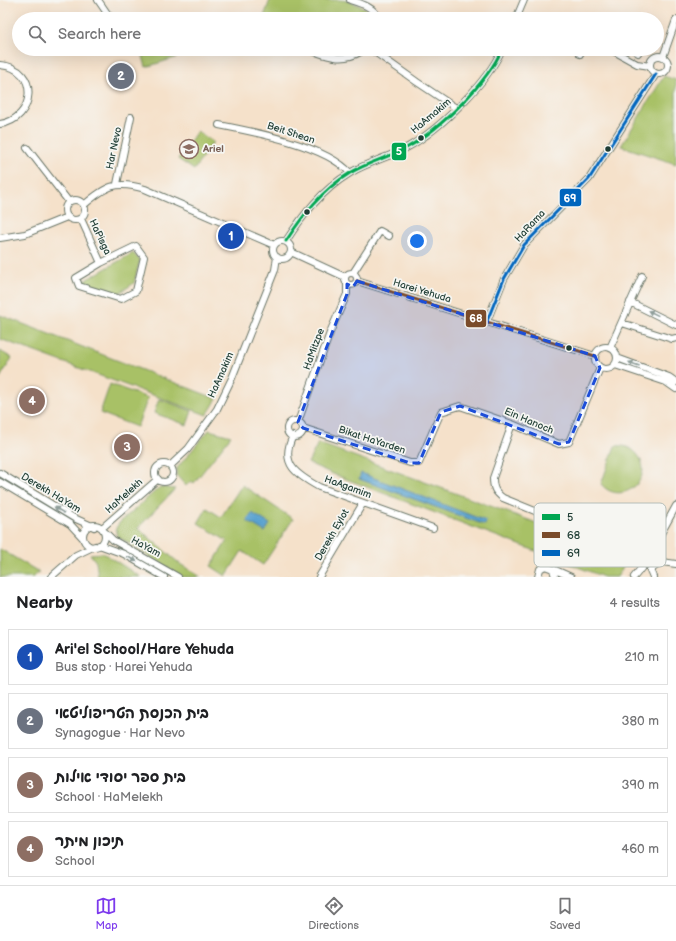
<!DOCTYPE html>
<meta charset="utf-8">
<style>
body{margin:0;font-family:"Balsamiq Sans","Playpen Sans Hebrew",sans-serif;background:#f6f6f6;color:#202124}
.you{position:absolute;left:417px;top:241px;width:14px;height:14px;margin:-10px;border:3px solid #fff;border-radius:50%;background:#1a73e8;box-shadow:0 0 0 6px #1a73e833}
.badge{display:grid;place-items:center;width:26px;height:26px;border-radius:50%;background:#7c3aed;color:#fff;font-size:13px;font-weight:700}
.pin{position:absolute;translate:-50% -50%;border:2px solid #fff;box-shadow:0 1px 4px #0006}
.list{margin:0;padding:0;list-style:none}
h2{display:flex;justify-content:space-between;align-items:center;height:52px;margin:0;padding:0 16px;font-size:17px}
h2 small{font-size:13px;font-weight:400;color:#757577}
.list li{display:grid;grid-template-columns:26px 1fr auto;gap:12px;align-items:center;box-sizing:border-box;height:56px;margin:0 8px 8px;padding:0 8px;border:1px solid #e0e0e0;border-radius:0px}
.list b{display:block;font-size:15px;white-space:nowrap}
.list p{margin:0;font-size:13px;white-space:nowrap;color:#757577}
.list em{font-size:13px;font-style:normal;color:#757577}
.icon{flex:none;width:22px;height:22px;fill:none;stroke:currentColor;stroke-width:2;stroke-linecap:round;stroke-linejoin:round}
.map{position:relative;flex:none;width:676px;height:577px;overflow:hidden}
.search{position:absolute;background:#fff;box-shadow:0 4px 16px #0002;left:12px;right:12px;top:12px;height:44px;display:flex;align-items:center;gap:10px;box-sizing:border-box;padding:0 14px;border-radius:22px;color:#757577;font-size:15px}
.sheet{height:308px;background:#fff}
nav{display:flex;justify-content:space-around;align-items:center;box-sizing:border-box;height:56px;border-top:1px solid #e0e0e0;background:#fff;font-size:11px;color:#757577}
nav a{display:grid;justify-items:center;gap:2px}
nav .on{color:#7c3aed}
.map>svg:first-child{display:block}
</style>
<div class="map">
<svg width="676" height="577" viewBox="0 0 676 577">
<rect width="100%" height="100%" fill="#f6f6f2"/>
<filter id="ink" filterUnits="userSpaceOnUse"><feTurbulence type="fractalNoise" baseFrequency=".025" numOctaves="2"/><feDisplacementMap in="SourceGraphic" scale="8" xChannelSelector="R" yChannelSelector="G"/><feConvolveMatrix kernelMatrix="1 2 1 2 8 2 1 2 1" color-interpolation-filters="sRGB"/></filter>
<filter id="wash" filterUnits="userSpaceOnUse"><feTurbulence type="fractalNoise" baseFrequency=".012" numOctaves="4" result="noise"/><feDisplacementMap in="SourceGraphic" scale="16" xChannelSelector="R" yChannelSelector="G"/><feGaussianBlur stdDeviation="0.9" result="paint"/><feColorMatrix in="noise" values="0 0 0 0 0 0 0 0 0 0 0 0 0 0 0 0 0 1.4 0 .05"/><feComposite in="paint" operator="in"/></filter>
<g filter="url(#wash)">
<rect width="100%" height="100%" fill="#f5e1ca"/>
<path fill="#a8c166" stroke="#647f4d" d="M 270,0 C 292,0 321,0 341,0 C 351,1 373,9 375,19 L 263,19 Z
M 141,49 L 185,49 L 178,57 L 146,67 Z
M 664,76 L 676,80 L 676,164 L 621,146 Z
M 197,131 L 213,142 L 194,170 L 178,159 Z
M 133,253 L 140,260 L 134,283 L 118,294 L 82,282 Z
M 0,315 L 217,399 L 207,415 L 0,339 Z
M 0,351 L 12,358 L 0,378 Z
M 110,384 L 148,398 L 137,427 L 100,413 Z
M 159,399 L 192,411 L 187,425 L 154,413 Z
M 209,430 L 231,436 L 194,483 L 191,481 L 186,486 L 176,475 L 177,468 Z
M 318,443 L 526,519 L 628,558 L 617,577 L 604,577 L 333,474 L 308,463 Z
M 615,446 C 623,445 631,447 637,454 C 657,478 621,508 601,484 Z
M 242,485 L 293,519 L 263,565 L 242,551 L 226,576 L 211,566 L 227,541 L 198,523 L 207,508 L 221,517 Z
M 160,487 L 175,489 L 138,528 L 180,564 L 201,577 L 183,577 L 117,536 L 116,528 L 120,522 Z
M 0,549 L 39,572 L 33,577 L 0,577 Z
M 103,553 L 141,577 L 98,577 L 96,562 L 90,554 Z"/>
<path fill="#58a1cf" stroke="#3c6f82" d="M 361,473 L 486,521 L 485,525 L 359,479 Z
M 252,513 L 270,524 L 265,532 L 247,521 Z"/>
</g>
<g filter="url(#ink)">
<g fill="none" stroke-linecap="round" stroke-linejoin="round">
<g stroke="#6a7668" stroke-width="8">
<path id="minor" d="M 98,0 L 111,19
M 350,0 C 363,4 373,7 380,19
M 516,19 L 524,0
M 307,49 C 328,56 342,63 362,51
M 610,49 L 637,64 L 650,66
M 633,49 L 638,53
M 372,50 L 417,82 L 456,108
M 580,54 L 582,49
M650 65a9 9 0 1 1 18 0a9 9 0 1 1-18 0Z
M 663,57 L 676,20
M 0,65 C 41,68 35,120 0,124
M 219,125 C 255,132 327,146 350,173
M 27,148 L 69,202
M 117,184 L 131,117
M65 210a10 10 0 1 1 20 0a10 10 0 1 1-20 0Z
M 84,205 C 106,186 116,180 145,189 L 274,245
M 81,219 L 101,263
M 0,238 L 25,234 L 67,217
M273 250a9 9 0 1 1 18 0a9 9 0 1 1-18 0Z
M 286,241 C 303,215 322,190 350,173 C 368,162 390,157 408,147 C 440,129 488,82 502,49
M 136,246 L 144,257 L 136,291 L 121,299 L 79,286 L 76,278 L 101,263 Z
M 291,252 L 345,277
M345 279a6 6 0 1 1 12 0a6 6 0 1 1-12 0Z
M 353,273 L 380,231 L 389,236
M 357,281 L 595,356
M 630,302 L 676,325
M 487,321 L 504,279 L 524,245 L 589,179 L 656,74
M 622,323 L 672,339 L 676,338
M595 358a11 11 0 1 1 22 0a11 11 0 1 1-22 0Z
M 610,348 L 642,276
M 617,358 L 669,377 L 676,382
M 615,365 L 666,382 L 676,389
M287 429a8 8 0 1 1 16 0a8 8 0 1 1-16 0Z
M 298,422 L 331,330 L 347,294 L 347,284
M 512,424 L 493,478 C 493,488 495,492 503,498 L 648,557
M 303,428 L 410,463 L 419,463 L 441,412 L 460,406 L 512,424 L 559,444 L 569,442 L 600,368
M 293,436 C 279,464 297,475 319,487 L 433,528
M155 473a9 9 0 1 1 18 0a9 9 0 1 1-18 0Z
M 170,466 L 188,449 L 217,409 L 232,378 L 275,270 L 277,257
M 0,473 L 74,518 L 94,527
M 0,482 L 70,524 L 83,538
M83 536a11 11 0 1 1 22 0a11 11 0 1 1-22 0Z
M 102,528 L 158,479
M 106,533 L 113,540 L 178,577
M 99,545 L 124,554 L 164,577
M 553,569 L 571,577
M 51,577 L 76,555 L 95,546
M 319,577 L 363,503
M 538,577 L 540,569 L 545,566 L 553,569 L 555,577
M 634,577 L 643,566 L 676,506
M 653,577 L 650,570 L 662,562 L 676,564"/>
</g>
<use href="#minor" stroke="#fff" stroke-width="6"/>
<g stroke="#f6f6f2" stroke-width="6">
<path id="bus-1" d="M 286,241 C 303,215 322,190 350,173 C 368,162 390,157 408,147 C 440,129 488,82 502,49"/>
</g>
<g stroke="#f6f6f2" stroke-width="6">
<path id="bus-2" d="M 357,281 L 595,356"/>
</g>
<g stroke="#f6f6f2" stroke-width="6">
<path id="bus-3" d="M 487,321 L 504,279 L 524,245 L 589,179 L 656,74"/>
</g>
<use href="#bus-1" stroke="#00a651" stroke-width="3"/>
<use href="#bus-2" stroke="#7a4b2a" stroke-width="3"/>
<use href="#bus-3" stroke="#0065bd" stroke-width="3"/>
</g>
<defs><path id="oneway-solid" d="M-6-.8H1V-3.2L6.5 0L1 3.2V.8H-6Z"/></defs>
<g fill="#8f9e9a">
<use href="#oneway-solid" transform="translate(653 313) rotate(-154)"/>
<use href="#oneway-solid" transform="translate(634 364) rotate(-160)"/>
<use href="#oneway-solid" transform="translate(59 510) rotate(-148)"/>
<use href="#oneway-solid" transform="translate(132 559) rotate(28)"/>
</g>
</g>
<path fill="#1d4ed8" fill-opacity="0.2" stroke="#1d4ed8" stroke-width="3" stroke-dasharray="8 5" stroke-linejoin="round" d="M 357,281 L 595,356 L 600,368 L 569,442 L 559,444 L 460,406 L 441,412 L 419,463 L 410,463 L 303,428 L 298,422 L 347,294 L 347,284 L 353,287 Z"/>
<defs>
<g id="school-ring" transform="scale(1)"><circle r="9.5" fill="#f6f6f2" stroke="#8d6e63" stroke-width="1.5"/><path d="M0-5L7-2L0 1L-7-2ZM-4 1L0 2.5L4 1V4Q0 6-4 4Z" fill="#8d6e63"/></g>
</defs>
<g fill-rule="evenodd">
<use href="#school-ring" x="189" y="149"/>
</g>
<g fill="#1f3d34" stroke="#f6f6f2" stroke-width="1.5">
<circle cx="421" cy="138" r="3.5"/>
<circle cx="608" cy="149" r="3.5"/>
<circle cx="307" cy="212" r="3.5"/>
<circle cx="569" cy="348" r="3.5"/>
</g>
<g text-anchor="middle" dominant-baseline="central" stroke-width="3.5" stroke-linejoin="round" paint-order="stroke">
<g font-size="10" fill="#1f3d34" stroke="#f6f6f2">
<text transform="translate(431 116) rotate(-40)">HaAmakim</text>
<text transform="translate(291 133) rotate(18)">Beit Shean</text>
<text transform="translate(114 148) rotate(-78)">Har Nevo</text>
<text transform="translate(530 226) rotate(-47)">HaRama</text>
<text transform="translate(100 237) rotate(65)">HaPisga</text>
<text transform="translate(422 291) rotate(17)">Harei Yehuda</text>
<text transform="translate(314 349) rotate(-70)">HaMitzpe</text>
<text transform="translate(221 375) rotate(-66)">HaAmakim</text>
<text transform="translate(529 421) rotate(23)">Ein Hanoch</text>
<text transform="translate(372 440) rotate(18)">Bikat HaYarden</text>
<text transform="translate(348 487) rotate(20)">HaAgamim</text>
<text transform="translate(51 493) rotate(31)">Derekh HaYam</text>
<text transform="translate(124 496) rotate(-42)">HaMelekh</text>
<text transform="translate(332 535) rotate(-60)">Derekh Eylot</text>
<text transform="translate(146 547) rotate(29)">HaYam</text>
</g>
<g font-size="10" font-weight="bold" fill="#785e54" stroke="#f6f6f2" text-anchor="start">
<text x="203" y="149">Ariel</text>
</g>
</g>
<rect x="534" y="503" width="132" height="64" rx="6" fill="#f6f6f2" stroke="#b6beb9" stroke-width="1"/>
<rect x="542" y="514" width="18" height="6" fill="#00a651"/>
<rect x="542" y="532" width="18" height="6" fill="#7a4b2a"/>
<rect x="542" y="550" width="18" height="6" fill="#0065bd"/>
<g font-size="11" fill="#1f3d34">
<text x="567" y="521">5</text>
<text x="567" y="539">68</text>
<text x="567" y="557">69</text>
</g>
<g stroke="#f6f6f2" stroke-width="1.5">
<rect x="391" y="142" width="16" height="19" rx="4" fill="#00a651"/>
<rect x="559" y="188" width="23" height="19" rx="4" fill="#0065bd"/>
<rect x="465" y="309" width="22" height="19" rx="4" fill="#7a4b2a"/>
</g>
<g font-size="11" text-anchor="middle" font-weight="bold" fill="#fff">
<text x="399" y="155">5</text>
<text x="570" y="202">69</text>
<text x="476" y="322">68</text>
</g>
</svg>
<div class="you"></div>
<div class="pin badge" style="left:231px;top:236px;background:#1a4fb4">1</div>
<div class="pin badge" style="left:121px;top:76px;background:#6b7280">2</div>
<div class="pin badge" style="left:127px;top:447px;background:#8d6e63">3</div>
<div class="pin badge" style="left:32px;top:401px;background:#8d6e63">4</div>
<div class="search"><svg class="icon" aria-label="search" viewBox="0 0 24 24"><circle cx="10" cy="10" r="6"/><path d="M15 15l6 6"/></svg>Search here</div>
</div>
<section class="sheet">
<h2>Nearby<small>4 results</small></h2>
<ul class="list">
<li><span class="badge" style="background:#1a4fb4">1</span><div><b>Ari'el School/Hare Yehuda</b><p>Bus stop · Harei Yehuda</p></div><em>210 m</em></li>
<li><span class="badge" style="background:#6b7280">2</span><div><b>בית הכנסת הטריפוליטאי</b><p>Synagogue · Har Nevo</p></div><em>380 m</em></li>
<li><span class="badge" style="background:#8d6e63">3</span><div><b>בית ספר יסודי אילות</b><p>School · HaMelekh</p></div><em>390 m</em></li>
<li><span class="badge" style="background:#8d6e63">4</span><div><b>תיכון מיתר</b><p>School</p></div><em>460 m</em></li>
</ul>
</section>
<nav>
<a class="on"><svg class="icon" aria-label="map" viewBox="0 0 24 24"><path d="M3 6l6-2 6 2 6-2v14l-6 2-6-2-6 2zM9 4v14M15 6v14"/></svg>Map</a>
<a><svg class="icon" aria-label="directions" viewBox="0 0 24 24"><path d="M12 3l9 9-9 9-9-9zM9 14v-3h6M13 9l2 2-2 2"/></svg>Directions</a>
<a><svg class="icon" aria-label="saved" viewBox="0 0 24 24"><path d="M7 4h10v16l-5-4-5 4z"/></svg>Saved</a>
</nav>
